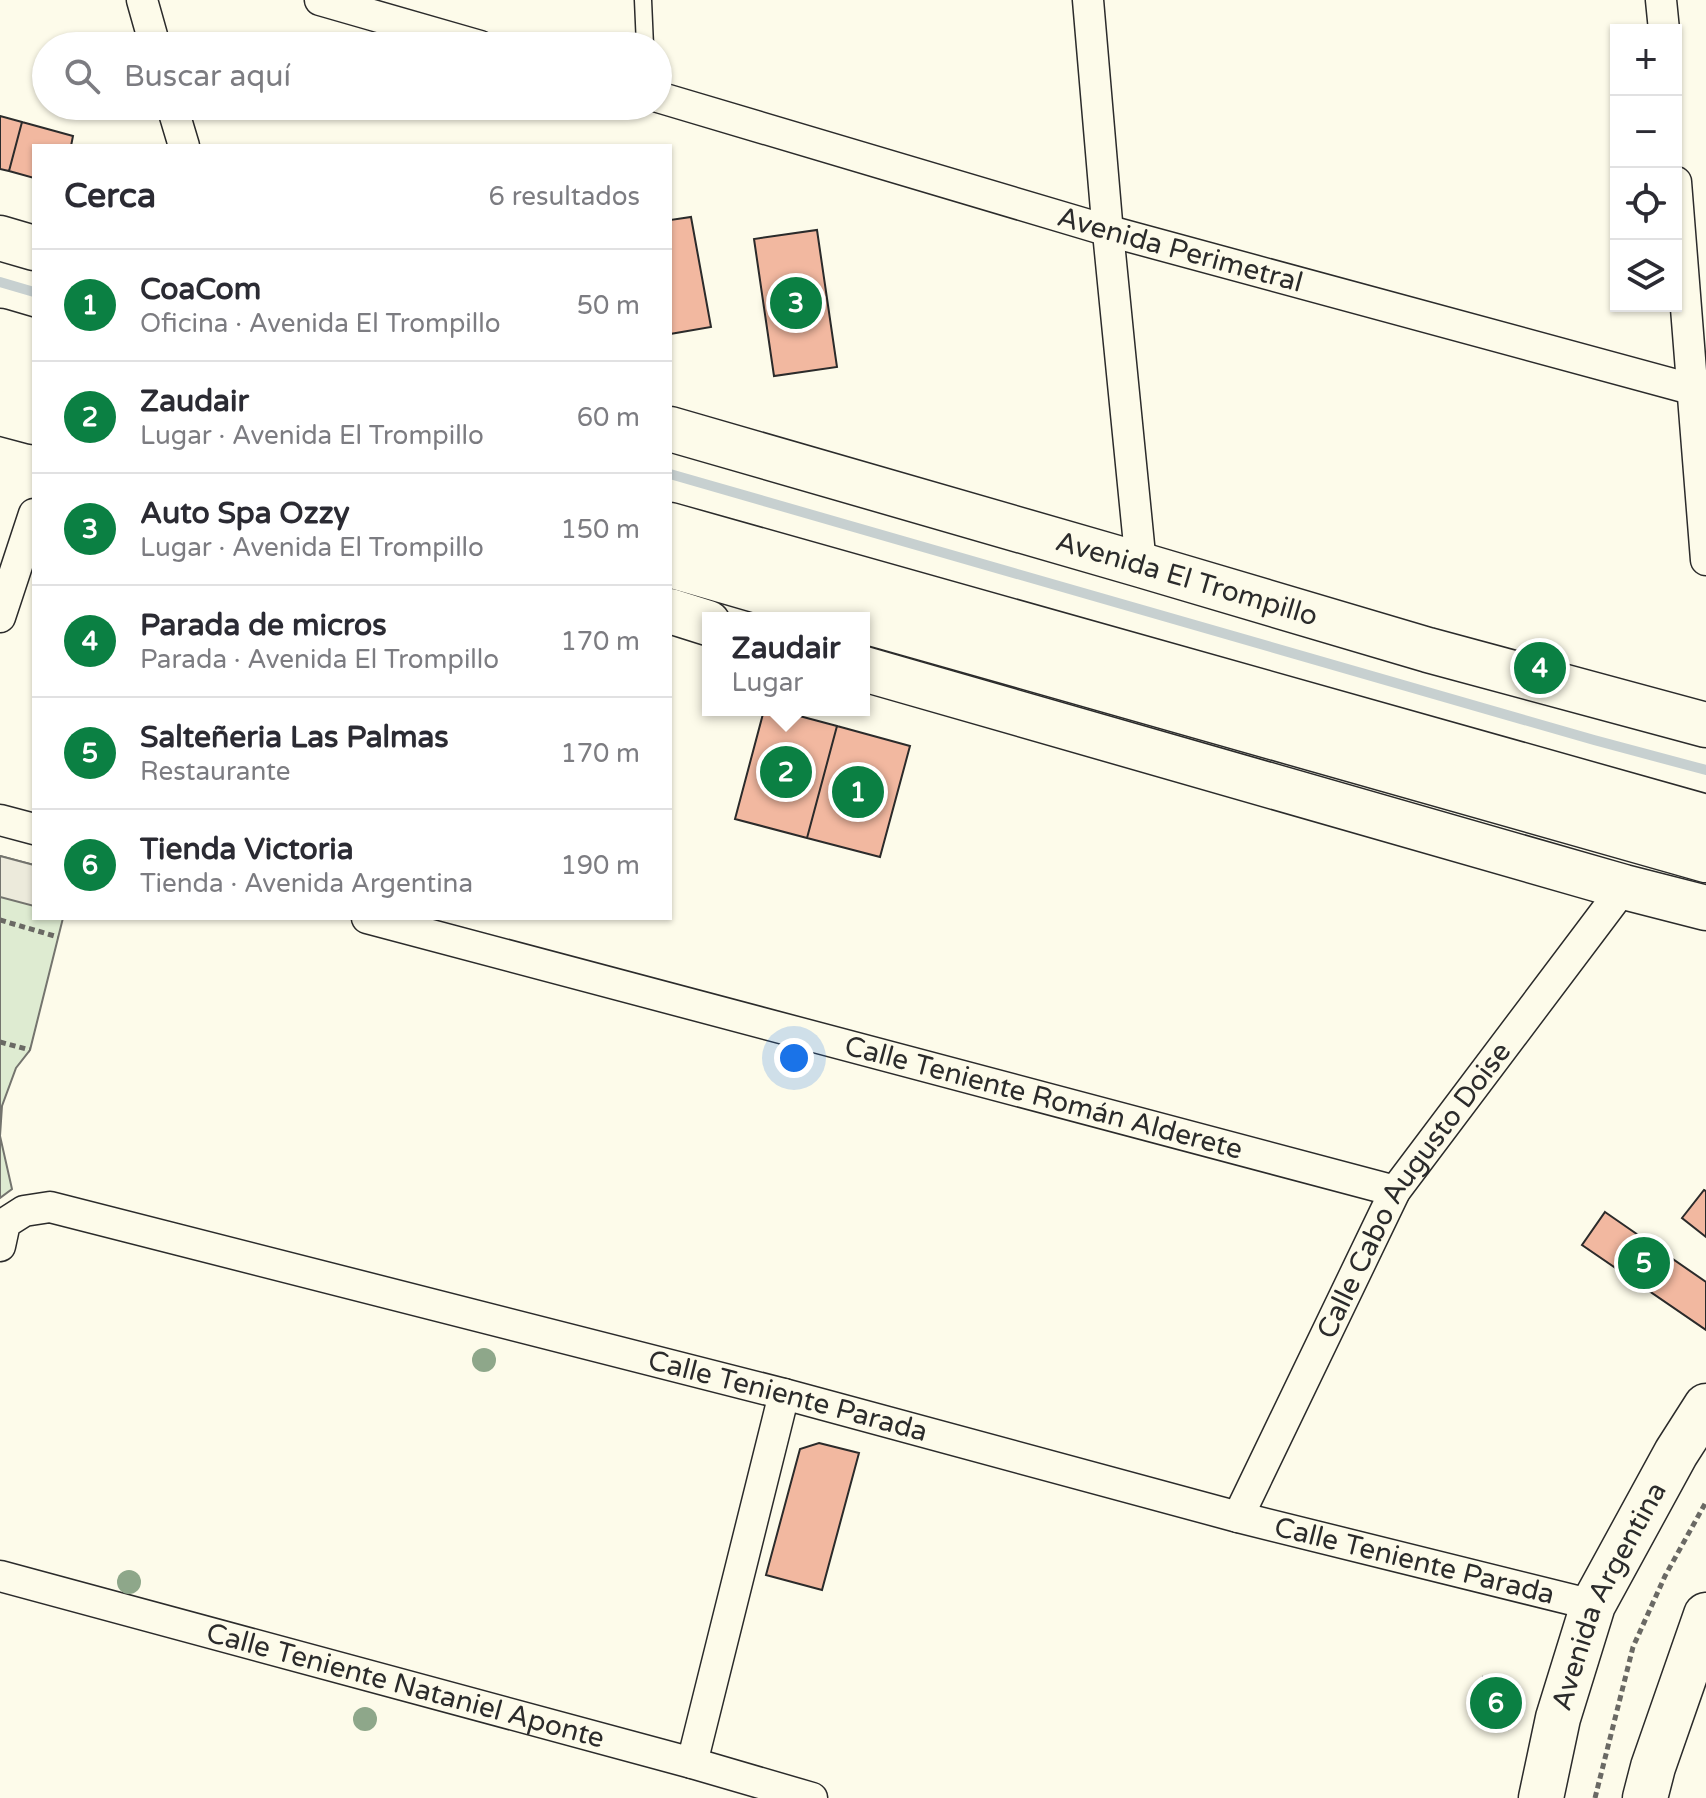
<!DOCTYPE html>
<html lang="es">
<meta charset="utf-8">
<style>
body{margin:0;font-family:"Varela Round",sans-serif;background:#f2f2f3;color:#2b2b33}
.controls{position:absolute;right:24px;top:24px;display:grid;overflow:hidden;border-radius:0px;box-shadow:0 2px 6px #0004}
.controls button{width:72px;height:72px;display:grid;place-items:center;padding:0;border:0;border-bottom:2px solid #e1e1e2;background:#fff;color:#2b2b33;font:40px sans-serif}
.you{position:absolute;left:794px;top:1058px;width:28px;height:28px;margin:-20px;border:6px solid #fff;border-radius:50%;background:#1a73e8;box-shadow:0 0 0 12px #1a73e833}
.badge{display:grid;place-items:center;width:52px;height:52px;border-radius:50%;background:#0b8043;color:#fff;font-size:26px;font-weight:700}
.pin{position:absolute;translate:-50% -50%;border:4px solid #fff;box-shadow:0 2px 8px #0006}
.popup{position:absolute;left:702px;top:612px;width:168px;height:104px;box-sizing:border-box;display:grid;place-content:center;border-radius:0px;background:#fff;filter:drop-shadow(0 2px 6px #0005);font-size:26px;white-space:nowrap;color:#7c7c81}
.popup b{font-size:30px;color:#2b2b33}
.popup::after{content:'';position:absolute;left:50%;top:100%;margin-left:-16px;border:16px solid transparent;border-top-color:#fff}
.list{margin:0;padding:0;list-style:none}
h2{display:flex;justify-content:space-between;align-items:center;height:104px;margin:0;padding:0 32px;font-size:34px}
h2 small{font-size:26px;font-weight:400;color:#7c7c81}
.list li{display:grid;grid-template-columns:52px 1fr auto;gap:24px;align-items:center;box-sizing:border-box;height:112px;padding:0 32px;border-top:2px solid #e1e1e2}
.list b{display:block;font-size:30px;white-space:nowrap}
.list p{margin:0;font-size:26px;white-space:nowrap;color:#7c7c81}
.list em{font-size:26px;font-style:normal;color:#7c7c81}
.icon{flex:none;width:44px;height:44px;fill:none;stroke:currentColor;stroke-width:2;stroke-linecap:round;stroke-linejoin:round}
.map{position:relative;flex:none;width:1706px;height:1798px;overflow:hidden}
.search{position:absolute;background:#fff;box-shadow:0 2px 6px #0004;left:32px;top:32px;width:640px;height:88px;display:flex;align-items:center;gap:20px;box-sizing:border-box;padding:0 28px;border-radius:44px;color:#7c7c81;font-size:30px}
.panel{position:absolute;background:#fff;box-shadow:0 2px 6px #0004;left:32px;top:144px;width:640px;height:776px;border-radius:0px}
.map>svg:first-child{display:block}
</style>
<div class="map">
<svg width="1706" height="1798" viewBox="0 0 1706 1798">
<rect width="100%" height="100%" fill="#fdfbea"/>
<path fill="#deebd1" stroke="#74746e" stroke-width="2" d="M 0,856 L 34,865 L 34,918 L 63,918 L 30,1050 L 16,1068 L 2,1106 L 0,1136 L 12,1189 L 0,1198 Z"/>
<path fill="#eceadb" stroke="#74746e" stroke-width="2" d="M 0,856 L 34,865 L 34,906 L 0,897 Z"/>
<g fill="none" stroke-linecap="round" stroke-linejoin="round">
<path stroke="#c7d0d0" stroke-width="10" d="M 0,282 L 34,292
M 670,474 L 1594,740 L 1706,770"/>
</g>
<path fill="#f2b8a0" stroke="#2b2b2b" stroke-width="2" d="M 0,116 L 22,122 L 9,171 L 0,169 Z
M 22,122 L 73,136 L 71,146 L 34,146 L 34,178 L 9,171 Z
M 691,217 L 711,327 L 670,334 L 670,220 Z
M 817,230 L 837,367 L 774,376 L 754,239 Z
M 764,710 L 777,710 L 837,726 L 807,838 L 735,819 Z
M 837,726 L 910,746 L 880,857 L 807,838 Z
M 1704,1190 L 1706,1191 L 1706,1237 L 1682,1218 Z
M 1605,1212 L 1706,1282 L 1706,1330 L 1582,1245 Z
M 819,1443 L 859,1453 L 822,1590 L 766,1575 L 800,1449 Z
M 1483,1677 L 1520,1688 L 1508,1729 L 1472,1718 Z"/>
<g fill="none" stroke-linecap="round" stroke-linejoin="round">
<g stroke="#2b2b2b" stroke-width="19">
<path id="service" d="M 643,0 L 645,46"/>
</g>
<g stroke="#2b2b2b" stroke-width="33">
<g id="minor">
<path d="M 142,0 L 155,46"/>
<path d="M 320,0 L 480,46"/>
<path d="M 1088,0 L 1107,222 L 1141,565"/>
<path d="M 1661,0 L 1664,30"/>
<path id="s1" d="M 658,97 L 1109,231 L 1706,393"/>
<path d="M 172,106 L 184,146"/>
<path d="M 1676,182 L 1706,560"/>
<path d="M 0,617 L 34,514"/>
<path d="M 0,820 L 34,829"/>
<path id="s2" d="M 367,918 L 1395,1191"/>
<path id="s3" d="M 0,1246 L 5,1223 L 24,1211 L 50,1207 L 784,1394 L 1238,1517 L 1593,1605"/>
<path id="s4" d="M 1238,1517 L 1395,1191 L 1624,887"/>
<path id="s5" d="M 0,1576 L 692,1763 L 812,1798"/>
<path d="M 692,1763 L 784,1394"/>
</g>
</g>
<g stroke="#2b2b2b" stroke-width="47">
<g id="secondary">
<path id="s6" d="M 1541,1798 L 1558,1718 L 1593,1605 L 1676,1453 L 1706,1406"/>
<path d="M 1645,1798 L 1653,1767 L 1706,1615"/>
</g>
</g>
<g stroke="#2b2b2b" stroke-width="47">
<g id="primary">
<path d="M 0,238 L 34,248"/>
<path d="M 0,331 L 34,341"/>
<path d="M 0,369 L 34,379"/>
<path d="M 0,413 L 34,422"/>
<path id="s7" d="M 670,429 L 1141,565 L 1428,650 L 1706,725"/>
<path d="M 670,525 L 1706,817"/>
<path d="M 670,565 L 853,618"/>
<path d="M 670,611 L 708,623"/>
<path d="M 864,621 L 1706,860"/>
<path d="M 864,669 L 1624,887 L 1706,908"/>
</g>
</g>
<path stroke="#6a6964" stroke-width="5" stroke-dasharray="6 4" stroke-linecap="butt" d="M 0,920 L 58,937
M 0,1042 L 30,1050
M 1595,1798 L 1633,1647 L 1665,1576 L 1706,1502"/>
<use href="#service" stroke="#fdfbea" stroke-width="16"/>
<use href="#minor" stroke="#fdfbea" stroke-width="30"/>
<use href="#secondary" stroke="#fdfbea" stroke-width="44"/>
<use href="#primary" stroke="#fdfbea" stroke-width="44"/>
</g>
<g fill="#8ea78a">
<circle cx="484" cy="1360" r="12"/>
<circle cx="129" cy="1582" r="12"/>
<circle cx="365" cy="1719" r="12"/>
</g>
<g text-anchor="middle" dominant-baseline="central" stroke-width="6" stroke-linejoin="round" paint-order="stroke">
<g font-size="28" fill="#2b2b2b" stroke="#fdfbea">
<text stroke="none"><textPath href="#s1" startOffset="544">Avenida Perimetral</textPath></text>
<text stroke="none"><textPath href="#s7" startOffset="538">Avenida El Trompillo</textPath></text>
<text stroke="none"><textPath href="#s2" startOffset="700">Calle Teniente Román Alderete</textPath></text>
<text stroke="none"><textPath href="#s4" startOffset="372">Calle Cabo Augusto Doise</textPath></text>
<text stroke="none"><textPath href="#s3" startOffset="834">Calle Teniente Parada</textPath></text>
<text stroke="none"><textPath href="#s3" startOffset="1482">Calle Teniente Parada</textPath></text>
<text stroke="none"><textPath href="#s6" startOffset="214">Avenida Argentina</textPath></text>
<text stroke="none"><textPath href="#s5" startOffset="420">Calle Teniente Nataniel Aponte</textPath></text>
</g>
</g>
</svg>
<div class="controls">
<button>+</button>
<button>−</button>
<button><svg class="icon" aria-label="locate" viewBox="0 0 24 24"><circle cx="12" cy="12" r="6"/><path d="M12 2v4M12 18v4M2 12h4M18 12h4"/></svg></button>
<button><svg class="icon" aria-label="layers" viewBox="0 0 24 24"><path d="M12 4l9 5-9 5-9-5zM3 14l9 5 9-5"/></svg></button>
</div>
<div class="you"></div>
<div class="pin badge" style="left:858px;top:792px">1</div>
<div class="pin badge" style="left:786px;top:772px">2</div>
<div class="popup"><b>Zaudair</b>Lugar</div>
<div class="pin badge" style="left:796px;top:303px">3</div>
<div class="pin badge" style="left:1540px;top:668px">4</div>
<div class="pin badge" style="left:1644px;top:1263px">5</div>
<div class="pin badge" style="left:1496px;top:1703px">6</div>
<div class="search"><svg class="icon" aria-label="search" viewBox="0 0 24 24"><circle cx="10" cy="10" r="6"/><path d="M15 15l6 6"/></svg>Buscar aquí</div>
<section class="panel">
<h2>Cerca<small>6 resultados</small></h2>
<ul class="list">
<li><span class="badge">1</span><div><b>CoaCom</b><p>Oficina · Avenida El Trompillo</p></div><em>50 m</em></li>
<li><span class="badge">2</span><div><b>Zaudair</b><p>Lugar · Avenida El Trompillo</p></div><em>60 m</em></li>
<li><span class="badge">3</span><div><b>Auto Spa Ozzy</b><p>Lugar · Avenida El Trompillo</p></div><em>150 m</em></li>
<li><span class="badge">4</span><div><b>Parada de micros</b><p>Parada · Avenida El Trompillo</p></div><em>170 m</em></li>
<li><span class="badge">5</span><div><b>Salteñeria Las Palmas</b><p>Restaurante</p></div><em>170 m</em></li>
<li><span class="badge">6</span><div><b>Tienda Victoria</b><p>Tienda · Avenida Argentina</p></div><em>190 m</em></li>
</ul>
</section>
</div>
